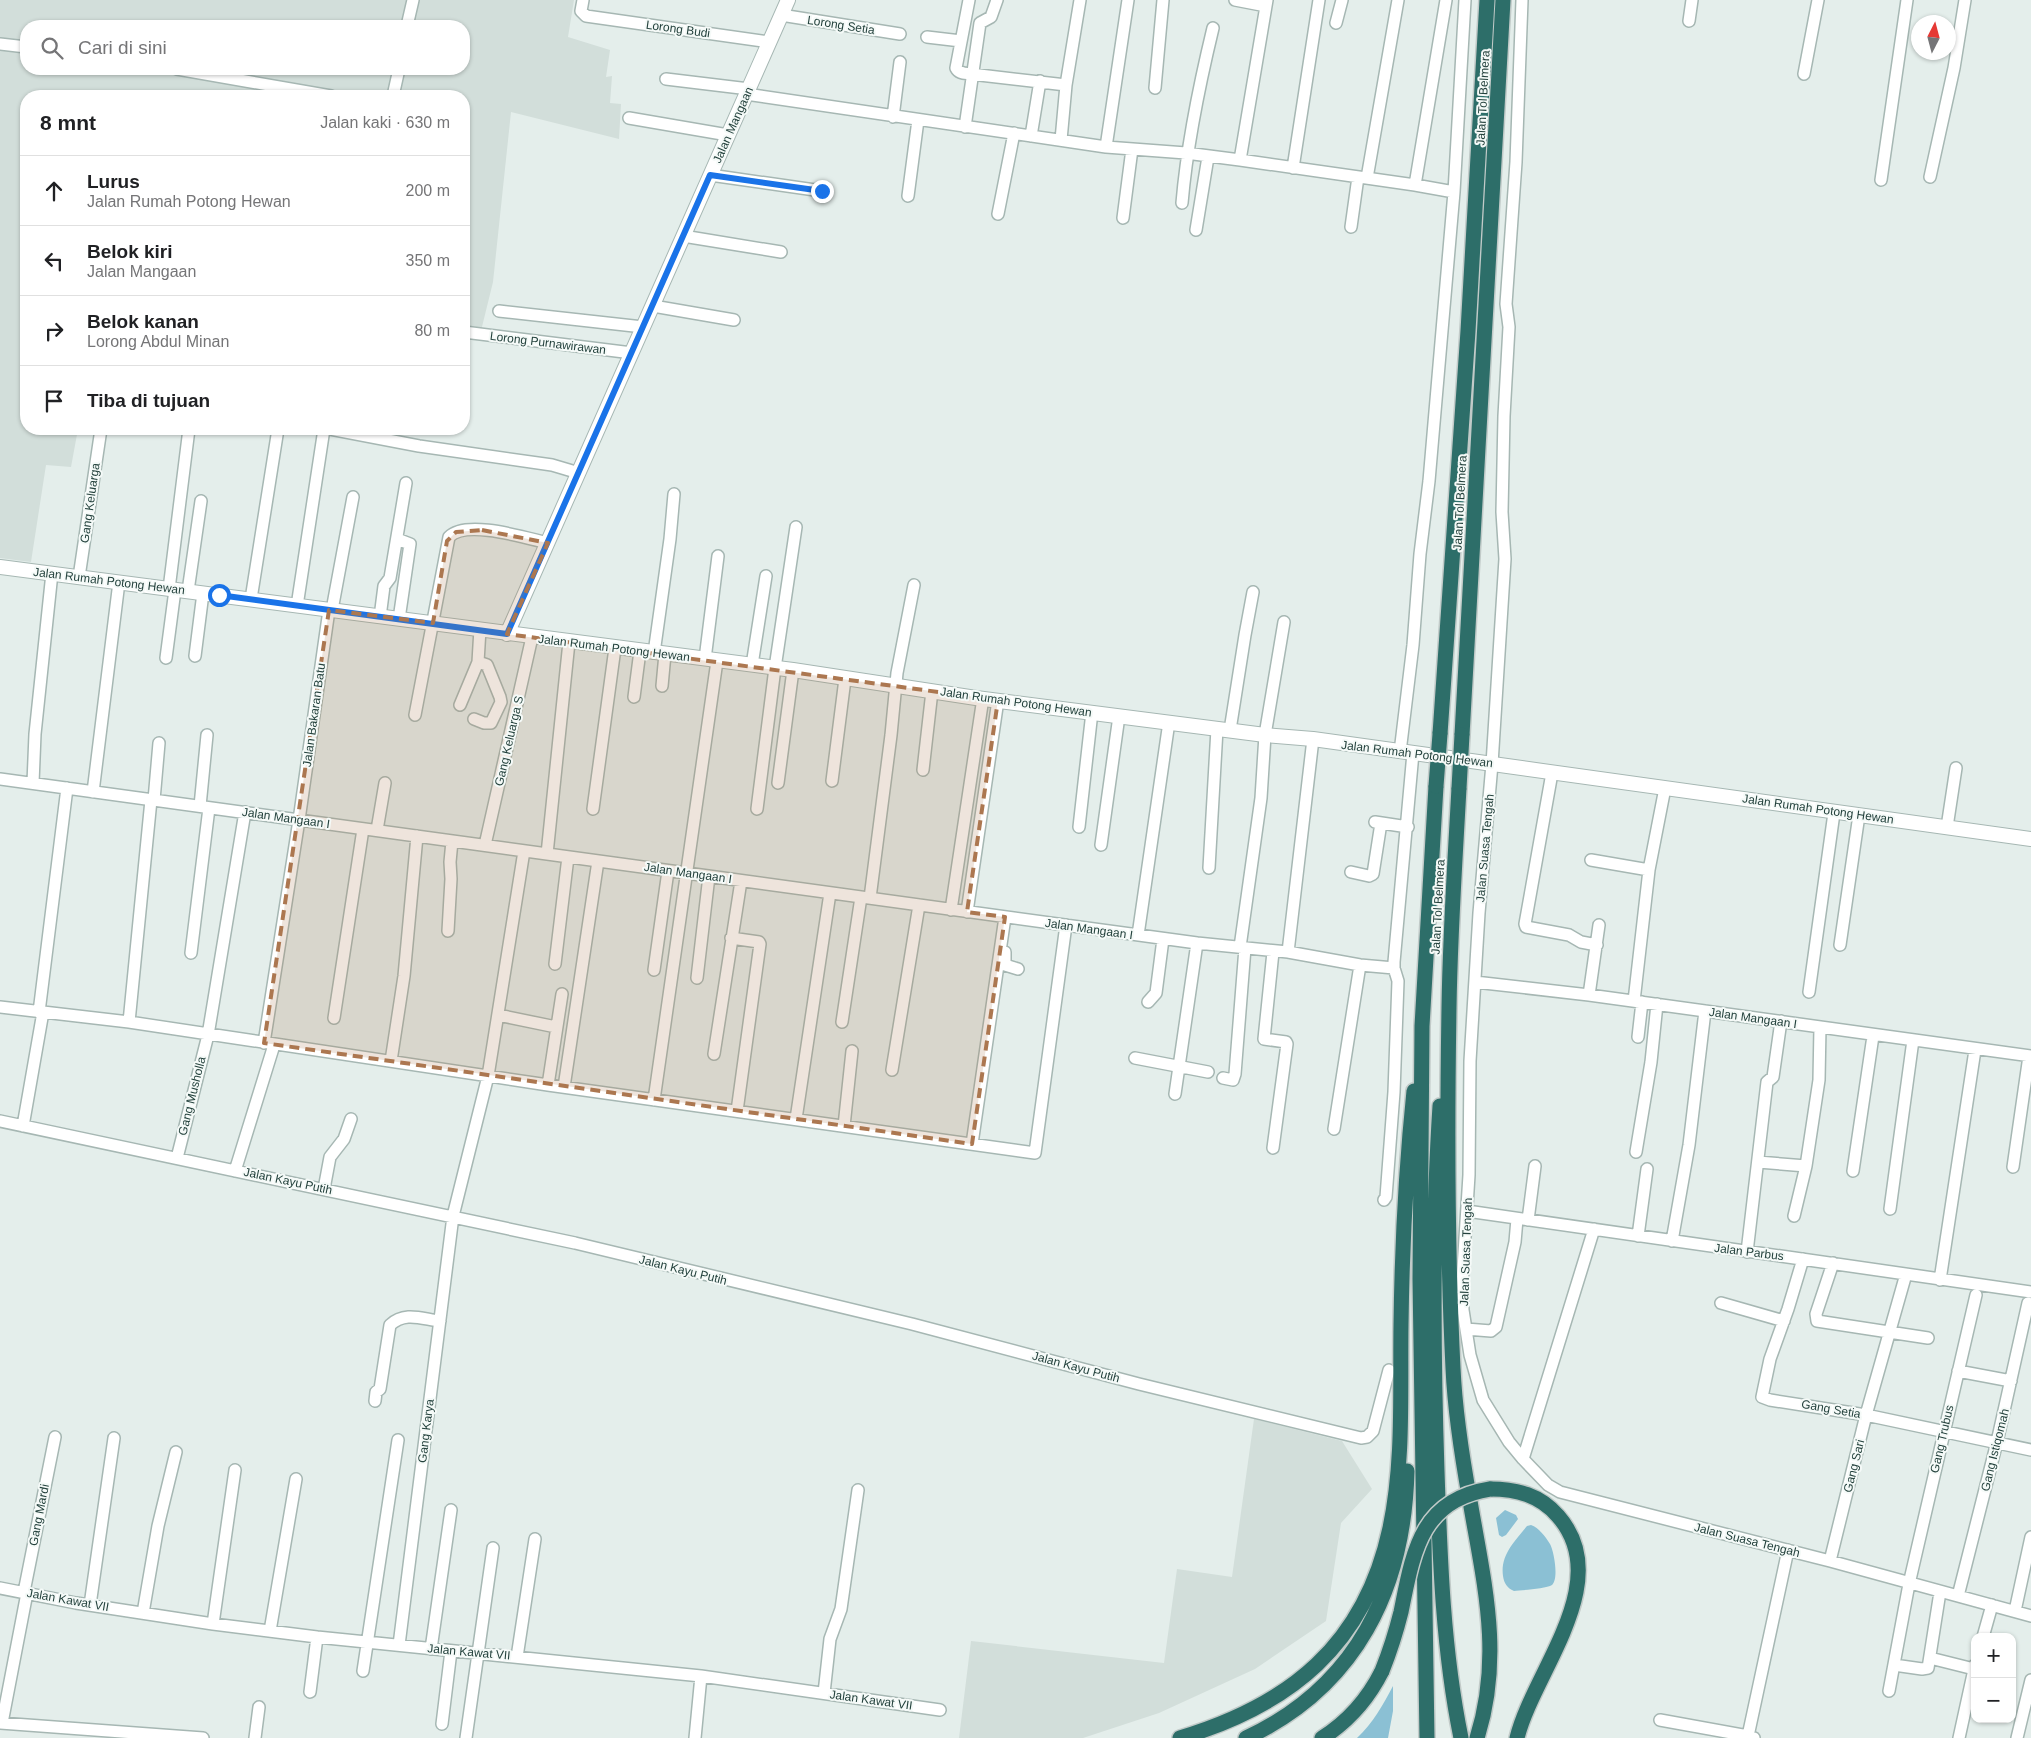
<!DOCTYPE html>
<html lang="id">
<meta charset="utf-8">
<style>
body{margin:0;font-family:Helvetica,sans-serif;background:#f2f2f2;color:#202124}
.controls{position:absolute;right:15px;bottom:15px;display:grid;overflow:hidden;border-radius:10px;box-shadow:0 1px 4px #0004}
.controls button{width:45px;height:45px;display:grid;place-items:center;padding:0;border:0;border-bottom:1px solid #e0e0e0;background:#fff;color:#202124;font:25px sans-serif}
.compass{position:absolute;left:1911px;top:15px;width:45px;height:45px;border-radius:50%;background:#fff;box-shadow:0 1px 4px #0004;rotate:6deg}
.stop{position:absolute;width:15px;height:15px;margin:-11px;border:4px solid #1a73e8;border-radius:50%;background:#fff}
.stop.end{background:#1a73e8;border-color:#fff;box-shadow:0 1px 5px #0008}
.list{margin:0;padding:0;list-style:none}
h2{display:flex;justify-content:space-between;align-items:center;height:65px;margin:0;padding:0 20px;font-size:21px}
h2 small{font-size:16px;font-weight:400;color:#757577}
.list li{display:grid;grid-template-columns:32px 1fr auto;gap:15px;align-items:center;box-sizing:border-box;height:70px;padding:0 20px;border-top:1px solid #e0e0e0}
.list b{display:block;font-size:19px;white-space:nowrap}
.list p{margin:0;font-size:16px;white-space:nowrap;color:#757577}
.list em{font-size:16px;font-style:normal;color:#757577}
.icon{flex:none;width:28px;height:28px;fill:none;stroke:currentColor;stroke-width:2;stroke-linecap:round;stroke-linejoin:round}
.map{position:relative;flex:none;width:2031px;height:1738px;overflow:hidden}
.search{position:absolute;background:#fff;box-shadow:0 1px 4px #0004;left:20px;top:20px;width:450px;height:55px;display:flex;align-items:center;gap:12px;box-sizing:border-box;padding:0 18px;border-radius:20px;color:#757577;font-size:19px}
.panel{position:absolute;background:#fff;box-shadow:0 1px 4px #0004;left:20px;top:90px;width:450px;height:345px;border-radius:20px}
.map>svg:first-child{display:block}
</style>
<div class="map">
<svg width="2031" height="1738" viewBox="0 0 2031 1738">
<rect width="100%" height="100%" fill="#e4eeeb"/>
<path fill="#d2deda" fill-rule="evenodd" d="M 0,0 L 574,0 L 568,37 L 610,50 L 606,77 L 612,76 L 610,103 L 621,104 L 619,139 L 511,112 L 493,282 L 479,339 L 464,337 L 464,96 L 26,96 L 26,429 L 78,429 L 71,467 L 46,465 L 31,562 L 0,558 ZM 26,26 L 464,26 L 464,69 L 26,69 Z
M 1254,1419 L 1342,1441 L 1372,1489 L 1341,1523 L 1326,1621 L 1255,1669 L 1159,1713 L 1083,1738 L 959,1738 L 971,1641 L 1164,1663 L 1177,1569 L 1232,1577 Z"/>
<path fill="#8bc0d4" d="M 1505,1510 L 1516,1515 L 1518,1519 L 1506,1535 L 1502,1537 L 1499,1535 L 1496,1518 Z
M 1531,1525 C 1539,1528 1545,1536 1550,1544 C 1554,1551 1559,1579 1552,1585 C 1546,1589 1522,1590 1514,1591 C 1507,1588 1504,1583 1503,1576 C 1500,1555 1515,1541 1527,1526 Z
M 1393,1686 L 1393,1711 L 1388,1738 L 1357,1738 C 1373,1723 1383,1705 1393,1686 Z"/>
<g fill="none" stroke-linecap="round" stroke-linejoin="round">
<g stroke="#a6b7b3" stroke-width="14">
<path id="minor" d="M 583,0 L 581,11 L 586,16 L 769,42
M 969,0 L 956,68 C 959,74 965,73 971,74 L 1066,85
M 1235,0 L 1266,6
M 1522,0 L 1516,162 L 1506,304 L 1509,327 L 1504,416 L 1502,512 L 1505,559 L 1492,764 L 1479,913 L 1470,1061 L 1469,1175 L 1462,1285 L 1463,1310 L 1470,1355 L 1483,1400 L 1509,1442 L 1523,1459 L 1548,1485 L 1560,1492 L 1830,1561 L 2031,1616
M 781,15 L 900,34
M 1689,21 L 1692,0
M 1336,23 L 1342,0
M 407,26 L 413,0
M 927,37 L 961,41
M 0,44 L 26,47
M 177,69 L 331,96
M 1804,74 L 1818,0
M 666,79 L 749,89
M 1155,88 L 1163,0
M 746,94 L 1106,147 L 1186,153 L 1240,160 L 1415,185 L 1454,192 L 1429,481 L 1420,554 L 1413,645 L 1400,752
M 393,96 L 399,69
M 893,117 L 900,62
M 629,118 L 728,135
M 965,127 L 980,23 L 991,17 L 997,0
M 1031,136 L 1040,81
M 1061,140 L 1066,85 L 1080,0
M 1106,147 L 1128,0
M 1240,160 L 1267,0
M 1293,168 L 1319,0
M 710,175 L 822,191
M 1930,177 L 1954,68 L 1965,0
M 1367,178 L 1398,0
M 1881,180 L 1907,0
M 1415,185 L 1446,0
M 1454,192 L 1465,0
M 908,196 L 918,120
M 1182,203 C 1187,144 1199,86 1213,28
M 998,214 L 1014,133
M 1123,218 L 1132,149
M 1351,227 L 1358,177
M 1196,230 L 1208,157
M 683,236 L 781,252
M 653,306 L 734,320
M 499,311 L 643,327
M 464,332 L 632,353
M 330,429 L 419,446 L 552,465 L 579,473
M 397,539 L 410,544 L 399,619
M 79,577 L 101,429
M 169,589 L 189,429
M 188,591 L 201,501
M 251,599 L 278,429
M 297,606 L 324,429
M 332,610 L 353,497
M 380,617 L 384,586 L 390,578 L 406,483
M 654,653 L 670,539 L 674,494
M 195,656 L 203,593
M 166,658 L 175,590
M 705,659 L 718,556
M 752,665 L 766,576
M 662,686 L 665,654
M 634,697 L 640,651
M 460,705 L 478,662 L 480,629
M 415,715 L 449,537 C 466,519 526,538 548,543
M 474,719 L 484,723 L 491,723 L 501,702 L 500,697 L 487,665 L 478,662
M 1230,730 L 1245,635 L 1253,592
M 923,770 L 932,691
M 1552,773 L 1525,924 L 1526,927 L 1569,935 L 1581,942 L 1597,945
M 0,779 L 1197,943 L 1288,952 L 1360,965 L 1394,968
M 832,781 L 845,679
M 33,783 L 35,734 L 52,573
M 778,783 L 793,670
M 93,792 L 119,582
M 154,800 L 159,743
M 200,806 L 207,735
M 593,809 L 615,648
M 757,809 L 775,668 L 796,527
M 1375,822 L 1408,827
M 1079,827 L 1092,712
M 1947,827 L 1956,768
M 377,830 L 385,783
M 485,845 L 532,637
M 1101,845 L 1119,716
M 547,854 L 569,642
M 1591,860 L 1649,870
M 1209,868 L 1217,729
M 1351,872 L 1369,876 L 1373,874 L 1381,823
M 870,898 L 891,735 L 897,673 L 914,585
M 951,910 L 983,698
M 967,912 L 998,700
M 448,931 L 451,879 L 450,862 L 452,841
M 1138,935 L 1169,722
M 731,938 L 759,942 L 760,944 L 737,1111
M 1840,945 L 1859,815
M 1240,947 L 1261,798 L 1265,735 L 1284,622
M 1005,952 L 1005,965 L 1018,969
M 1288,952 L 1313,739
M 191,953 L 209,808
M 555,964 L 568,857
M 654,970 L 668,871
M 697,978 L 709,876
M 1475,982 L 1589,995 L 2031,1056
M 1809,992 L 1834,813
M 1589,995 L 1599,925
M 1634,1001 L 1649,870 L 1665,788
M 1148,1002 L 1156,993 L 1163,939
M 0,1007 L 129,1022 L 548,1085 L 1035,1153 L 1066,925
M 39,1012 L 67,788
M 498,1015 L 556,1027
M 334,1018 L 363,829
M 129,1022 L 151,800
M 842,1022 L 861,897
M 1638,1037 L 1642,1002
M 264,1043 L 299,820 L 329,610
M 714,1054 L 741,881
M 1135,1058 L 1208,1072
M 391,1061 L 404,976 L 417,836
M 892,1070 L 919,905
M 1223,1078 L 1233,1080 L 1235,1074 L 1245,948
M 548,1085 L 562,994
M 564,1087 L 598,861
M 1175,1094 L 1197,943
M 654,1100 L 717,661
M 796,1119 L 830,893
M 0,1121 L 575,1243 L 912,1324 L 1139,1384 L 1361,1438 L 1367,1437 L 1373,1431 L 1389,1370
M 23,1126 L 43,1012
M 844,1126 L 852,1051
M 1334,1129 L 1360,965
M 972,1144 L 1005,917
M 1273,1148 L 1287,1044 L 1286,1042 L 1264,1039 L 1273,952
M 1636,1152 L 1651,1062 L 1657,1004
M 177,1158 L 208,1035 L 245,812
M 1758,1162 L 1806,1166
M 2013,1167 L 2029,1056
M 235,1171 L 274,1045
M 1853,1171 L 1873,1036
M 324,1189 L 330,1157 L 344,1139 L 351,1119
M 1384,1200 L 1386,1197 L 1394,1092 L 1398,981 L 1394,968 L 1394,962 L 1413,753
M 1890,1209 L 1913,1040
M 1467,1211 L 2031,1292
M 1794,1216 L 1806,1166 L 1819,1080 L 1820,1027
M 1528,1220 L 1535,1166
M 1638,1236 L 1647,1169
M 1672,1241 L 1689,1145 L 1705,1011
M 1747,1252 L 1767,1082 L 1773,1077 L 1781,1021
M 1803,1259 L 1788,1309 L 1770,1359 L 1762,1397 L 1770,1400 L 1866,1415 L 2031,1450
M 1833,1263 L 1816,1314 L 1817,1321 L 1928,1338
M 1940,1280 L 1975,1050
M 1721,1303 L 1784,1321
M 1466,1329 L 1491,1331 L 1496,1327 L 1515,1242 L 1517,1219
M 1958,1371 L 2011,1381
M 375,1401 L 376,1392 L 380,1389 L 390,1325 C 405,1311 422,1319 440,1321
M 1523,1459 L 1594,1229
M 1830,1561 L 1866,1415 L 1906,1274
M 0,1588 L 76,1603 L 213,1624 L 317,1637 L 701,1676 L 940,1710
M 24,1592 L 55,1437
M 1958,1596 L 1997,1442 L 2028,1303
M 90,1605 L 114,1438
M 2015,1611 L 2031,1537
M 143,1613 L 158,1526 L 176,1452
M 213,1624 L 235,1470
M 270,1631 L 296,1479
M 1983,1637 L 1992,1605
M 399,1645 L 453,1216 L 488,1076 L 524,851
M 431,1649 L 451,1510
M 517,1657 L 535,1539
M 1930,1658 L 1974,1669
M 1894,1665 L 1922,1669 L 1928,1668 L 1940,1592
M 363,1671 L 398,1440
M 1889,1691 L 1909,1584 L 1976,1295
M 310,1692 L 317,1637
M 824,1693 L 830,1639 L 841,1609 L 858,1490
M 1660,1720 L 1748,1736
M 0,1723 L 203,1738
M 2,1723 L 27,1593
M 442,1724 L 451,1651
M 255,1738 L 259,1707
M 466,1738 L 493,1548
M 695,1738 L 701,1676
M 1754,1738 L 1748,1736 L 1788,1550
M 1959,1738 L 1975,1665
M 2017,1738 L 2031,1680"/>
</g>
<g stroke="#a6b7b3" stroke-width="16">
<path id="tertiary" d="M 0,567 L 793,670 L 976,698 L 1265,735 L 1313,739 L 2031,839
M 507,634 L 788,0"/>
</g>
<g stroke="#c1cac8" stroke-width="18">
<path id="motorway" d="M 1440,734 L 1468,331 L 1487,0
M 1462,735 L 1503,0
M 1459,788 C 1455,861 1450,935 1449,1008 C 1447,1128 1447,1248 1453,1368 C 1455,1413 1462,1457 1470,1501 C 1484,1583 1503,1656 1477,1738
M 1440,1106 C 1432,1227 1433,1350 1437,1471 C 1440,1561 1443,1650 1461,1738
M 1490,1489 C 1517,1489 1540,1495 1558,1516 C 1616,1582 1533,1672 1517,1738
M 1180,1738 C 1290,1705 1365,1645 1390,1528 C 1404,1462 1400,1392 1401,1325 C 1402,1247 1406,1168 1414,1091
M 1246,1738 C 1356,1687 1404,1589 1407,1471
M 1322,1738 C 1349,1721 1368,1699 1382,1671
M 1427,1738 L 1420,1279 L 1422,1026 L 1436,786"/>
</g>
<use href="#minor" stroke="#fff" stroke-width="11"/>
<use href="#tertiary" stroke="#fff" stroke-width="14"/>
<use href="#motorway" stroke="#2d6e69" stroke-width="15"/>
<g stroke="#c1cac8" stroke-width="18" stroke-linecap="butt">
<path id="motorway-bridge" d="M 1436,786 L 1440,734
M 1459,788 L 1462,735
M 1382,1671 C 1390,1651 1396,1632 1401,1612 C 1413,1553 1420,1500 1490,1489"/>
</g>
<use href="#motorway-bridge" stroke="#2d6e69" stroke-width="15"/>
</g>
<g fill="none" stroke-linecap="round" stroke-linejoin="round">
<path stroke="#1a73e8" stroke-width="6" d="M 219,595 L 507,634 L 710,175 L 822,191"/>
</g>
<path fill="#ac7750" fill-opacity="0.2" stroke="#ac7750" stroke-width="4" stroke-dasharray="10 6" stroke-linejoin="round" d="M 482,530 L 548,543 L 507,634 L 998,700 L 967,912 L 1005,917 L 972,1144 L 264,1043 L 329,610 L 433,623 L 447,541 L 456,532 Z"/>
<g text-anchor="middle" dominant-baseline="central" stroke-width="4" stroke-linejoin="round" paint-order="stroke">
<g font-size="12" fill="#23413c" stroke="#f5faf8">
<text transform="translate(841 25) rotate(9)">Lorong Setia</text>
<text transform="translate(678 29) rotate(8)">Lorong Budi</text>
<text transform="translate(1483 98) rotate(-87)">Jalan Tol Belmera</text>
<text transform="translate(733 125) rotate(-66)">Jalan Mangaan</text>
<text transform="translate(548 343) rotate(7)">Lorong Purnawirawan</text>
<text transform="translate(90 503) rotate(-82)">Gang Keluarga</text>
<text transform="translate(1460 503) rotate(-87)">Jalan Tol Belmera</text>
<text transform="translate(109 581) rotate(7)">Jalan Rumah Potong Hewan</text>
<text transform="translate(614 648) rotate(7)">Jalan Rumah Potong Hewan</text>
<text transform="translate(1016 702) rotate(8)">Jalan Rumah Potong Hewan</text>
<text transform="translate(314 715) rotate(-82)">Jalan Bakaran Batu</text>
<text transform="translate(509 741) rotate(-77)">Gang Keluarga S</text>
<text transform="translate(1417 754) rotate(7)">Jalan Rumah Potong Hewan</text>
<text transform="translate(1818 809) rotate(8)">Jalan Rumah Potong Hewan</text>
<text transform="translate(286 818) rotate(8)">Jalan Mangaan I</text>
<text transform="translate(1485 848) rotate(-85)">Jalan Suasa Tengah</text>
<text transform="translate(688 873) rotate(8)">Jalan Mangaan I</text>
<text transform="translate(1438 907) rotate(-87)">Jalan Tol Belmera</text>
<text transform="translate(1089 929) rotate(8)">Jalan Mangaan I</text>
<text transform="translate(1753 1018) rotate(8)">Jalan Mangaan I</text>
<text transform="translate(192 1096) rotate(-76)">Gang Musholla</text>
<text transform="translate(288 1181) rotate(12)">Jalan Kayu Putih</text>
<text transform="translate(1466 1252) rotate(-88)">Jalan Suasa Tengah</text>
<text transform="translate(1749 1252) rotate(7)">Jalan Parbus</text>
<text transform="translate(683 1270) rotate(14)">Jalan Kayu Putih</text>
<text transform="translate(1076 1367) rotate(15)">Jalan Kayu Putih</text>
<text transform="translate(1831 1409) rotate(10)">Gang Setia</text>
<text transform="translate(426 1431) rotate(-83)">Gang Karya</text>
<text transform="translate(1942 1439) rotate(-77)">Gang Trubus</text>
<text transform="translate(1995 1450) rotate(-76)">Gang Istiqomah</text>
<text transform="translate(1854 1466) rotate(-76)">Gang Sari</text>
<text transform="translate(39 1515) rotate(-79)">Gang Mardi</text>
<text transform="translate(1747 1540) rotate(14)">Jalan Suasa Tengah</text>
<text transform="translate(68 1600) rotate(10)">Jalan Kawat VII</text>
<text transform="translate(469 1652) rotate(5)">Jalan Kawat VII</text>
<text transform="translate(871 1700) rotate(8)">Jalan Kawat VII</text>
</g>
</g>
</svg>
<div class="controls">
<button>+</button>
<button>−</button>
</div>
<svg class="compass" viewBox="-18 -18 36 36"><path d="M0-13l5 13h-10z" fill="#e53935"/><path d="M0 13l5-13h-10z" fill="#757577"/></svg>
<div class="stop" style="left:219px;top:595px"></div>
<div class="stop end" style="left:822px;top:191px"></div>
<div class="search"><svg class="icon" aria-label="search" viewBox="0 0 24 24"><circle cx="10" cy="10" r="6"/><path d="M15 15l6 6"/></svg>Cari di sini</div>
<section class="panel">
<h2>8 mnt<small>Jalan kaki · 630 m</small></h2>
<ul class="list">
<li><svg class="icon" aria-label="ahead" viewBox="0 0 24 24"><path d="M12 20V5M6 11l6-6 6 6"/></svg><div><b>Lurus</b><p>Jalan Rumah Potong Hewan</p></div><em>200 m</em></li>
<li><svg class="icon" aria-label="left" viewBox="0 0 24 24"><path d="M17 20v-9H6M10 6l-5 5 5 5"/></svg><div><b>Belok kiri</b><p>Jalan Mangaan</p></div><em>350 m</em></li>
<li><svg class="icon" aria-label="right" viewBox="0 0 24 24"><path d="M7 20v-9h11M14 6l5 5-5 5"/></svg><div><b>Belok kanan</b><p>Lorong Abdul Minan</p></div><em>80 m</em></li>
<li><svg class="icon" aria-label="arrive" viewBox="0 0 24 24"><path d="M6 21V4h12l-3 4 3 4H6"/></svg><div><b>Tiba di tujuan</b></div></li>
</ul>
</section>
</div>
